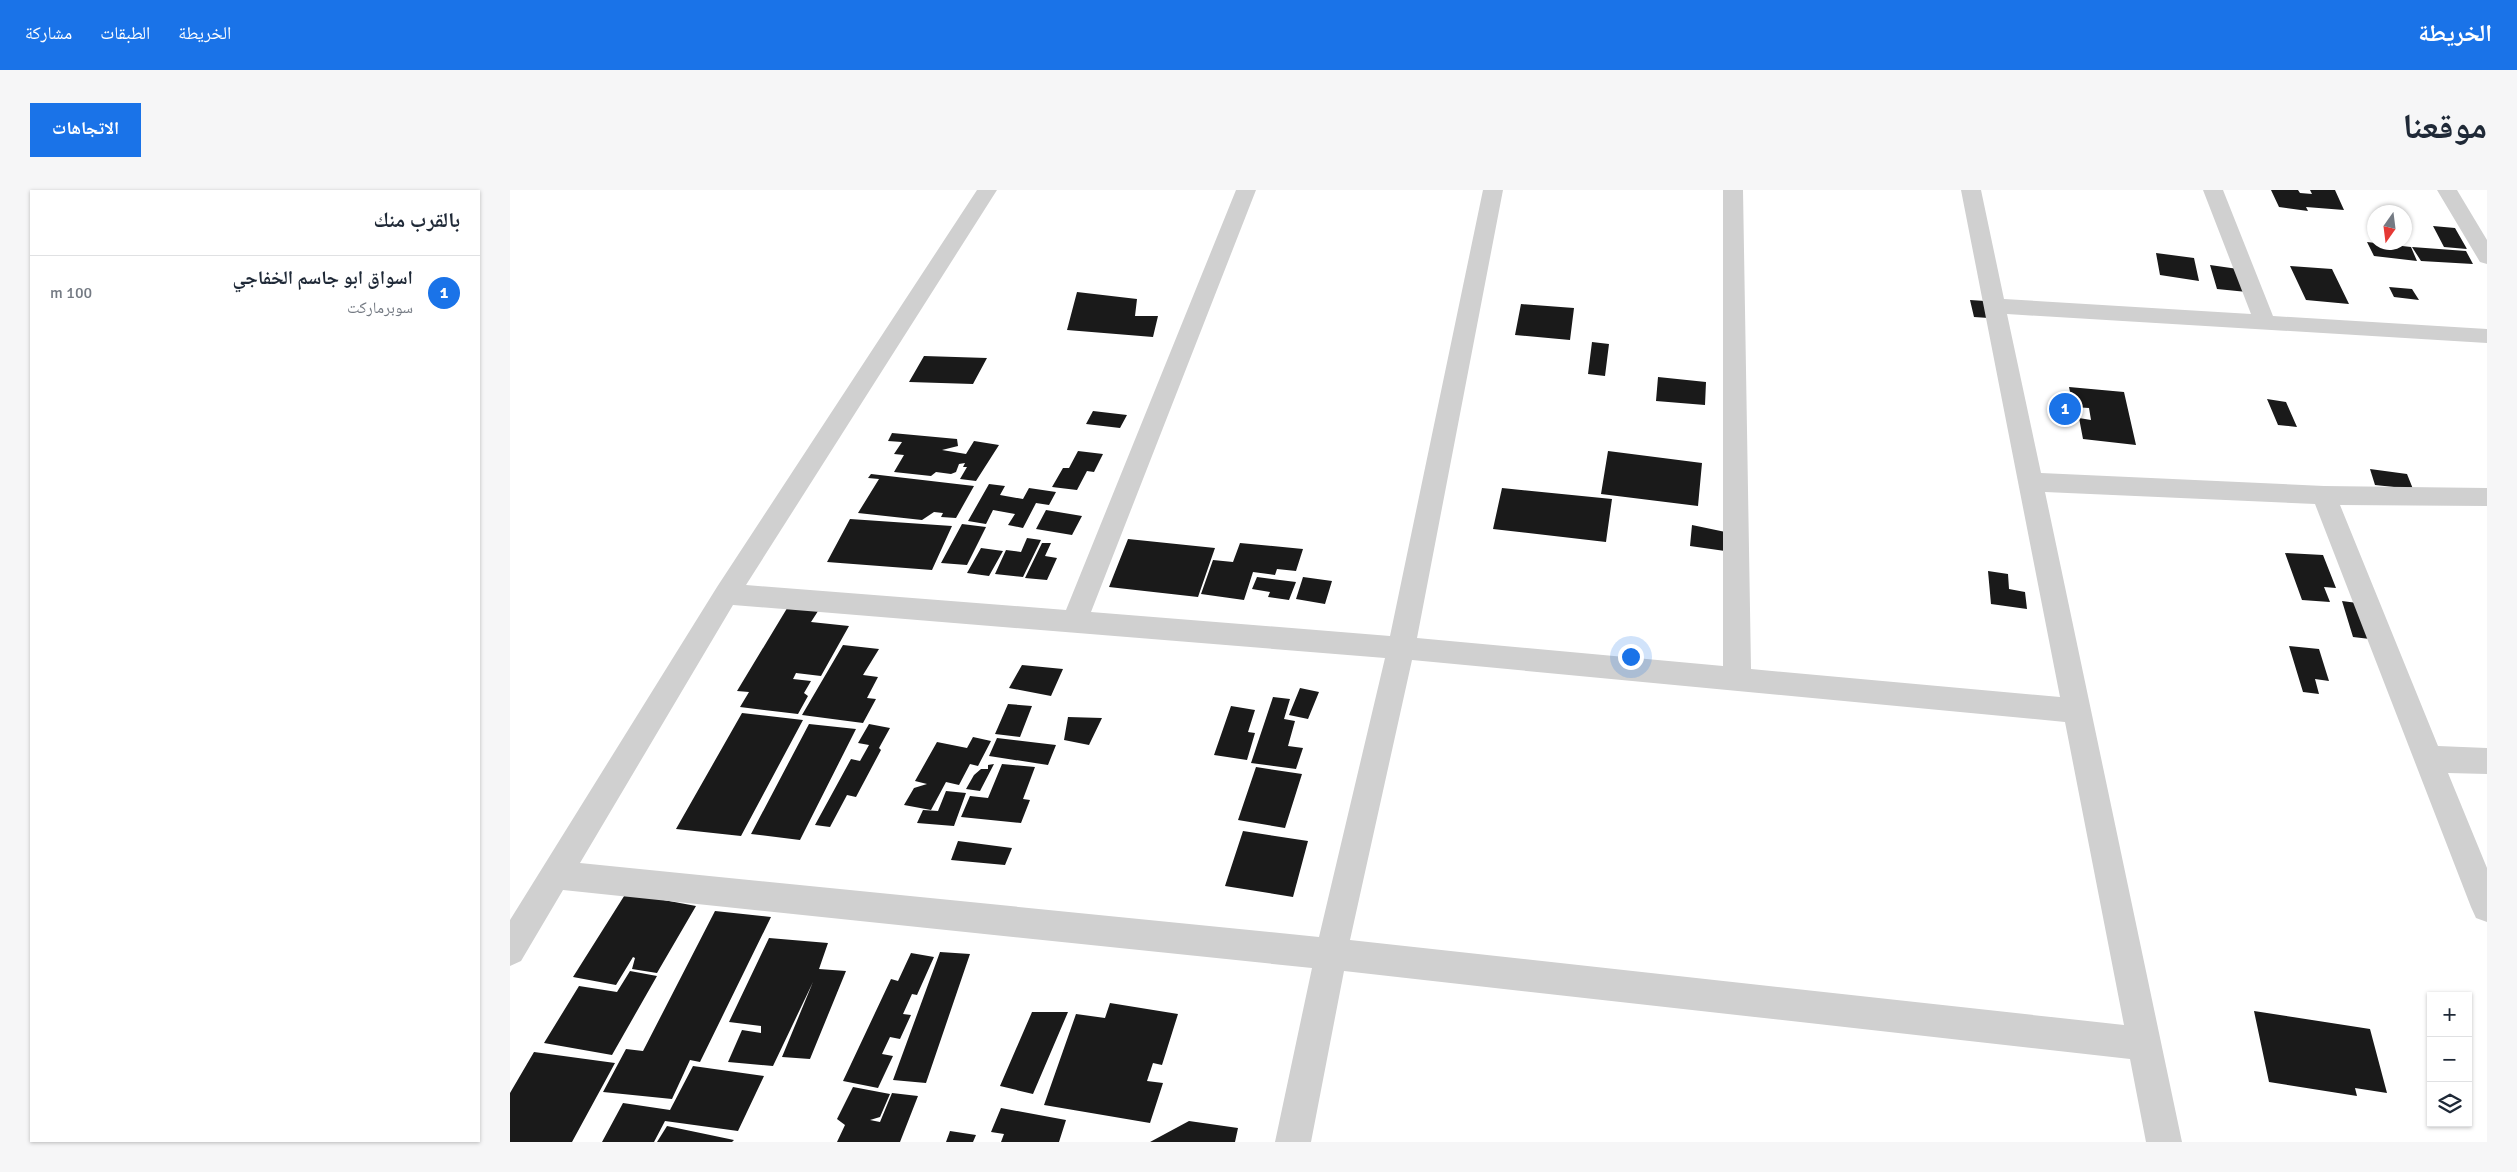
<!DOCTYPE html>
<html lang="ar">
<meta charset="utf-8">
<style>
body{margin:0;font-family:Signika,"Noto Naskh Arabic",sans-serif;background:#f6f6f7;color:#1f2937;direction:rtl}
.controls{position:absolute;right:15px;bottom:15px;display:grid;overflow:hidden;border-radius:0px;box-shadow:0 1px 4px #0004}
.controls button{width:45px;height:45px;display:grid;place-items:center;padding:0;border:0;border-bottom:1px solid #e0e1e3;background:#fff;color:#1f2937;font:25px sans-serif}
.compass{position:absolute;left:1857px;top:15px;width:45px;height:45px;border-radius:50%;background:#fff;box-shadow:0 1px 4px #0004;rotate:194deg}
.you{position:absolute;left:1120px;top:466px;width:18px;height:18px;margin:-12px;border:4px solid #fff;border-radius:50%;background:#1a73e8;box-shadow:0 0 0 8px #1a73e833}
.badge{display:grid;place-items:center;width:32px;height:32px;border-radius:50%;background:#1a73e8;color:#fff;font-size:16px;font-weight:700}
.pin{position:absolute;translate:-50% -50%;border:2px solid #fff;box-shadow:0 1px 5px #0006}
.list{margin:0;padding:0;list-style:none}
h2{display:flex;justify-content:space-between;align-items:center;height:65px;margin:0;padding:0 20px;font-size:21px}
h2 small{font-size:16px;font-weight:400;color:#747a83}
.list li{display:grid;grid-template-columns:32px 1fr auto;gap:15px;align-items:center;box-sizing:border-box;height:75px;padding:0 20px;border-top:1px solid #e0e1e3}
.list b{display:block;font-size:19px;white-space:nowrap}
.list p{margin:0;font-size:16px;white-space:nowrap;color:#747a83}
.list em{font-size:16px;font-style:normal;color:#747a83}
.icon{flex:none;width:28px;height:28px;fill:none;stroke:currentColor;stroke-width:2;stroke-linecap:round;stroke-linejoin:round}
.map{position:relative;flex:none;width:1977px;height:952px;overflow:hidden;direction:ltr;border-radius:0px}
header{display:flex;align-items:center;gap:30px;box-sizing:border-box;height:70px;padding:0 25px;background:#1a73e8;color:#fff}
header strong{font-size:24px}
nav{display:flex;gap:28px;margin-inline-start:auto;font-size:18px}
.intro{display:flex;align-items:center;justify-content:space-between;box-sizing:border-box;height:120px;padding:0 30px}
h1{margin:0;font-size:35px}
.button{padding:12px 22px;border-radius:0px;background:#1a73e8;color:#fff;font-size:18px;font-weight:700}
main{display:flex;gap:30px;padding:0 30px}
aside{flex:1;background:#fff;border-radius:0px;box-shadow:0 1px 4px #0004}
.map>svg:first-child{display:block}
</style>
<header>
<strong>الخريطة</strong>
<nav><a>الخريطة</a><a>الطبقات</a><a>مشاركة</a></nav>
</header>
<div class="intro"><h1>موقعنا</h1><a class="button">الاتجاهات</a></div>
<main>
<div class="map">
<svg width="1977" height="952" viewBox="0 0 1977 952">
<rect width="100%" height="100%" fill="#fff"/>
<path fill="#1a1a1a" d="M 1761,0 L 1788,0 L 1790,3 L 1802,4 L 1800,0 L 1825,0 L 1834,20 L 1796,17 L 1798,21 L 1769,17 Z
M 1923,36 L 1945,38 L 1957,59 L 1934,57 Z
M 1857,52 L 1901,57 L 1907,71 L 1864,66 Z
M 1902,57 L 1956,61 L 1963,74 L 1911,71 Z
M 1646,63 L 1684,68 L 1689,91 L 1650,85 Z
M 1700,75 L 1728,79 L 1737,102 L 1707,99 Z
M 1780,76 L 1822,79 L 1839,114 L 1796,110 Z
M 1879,97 L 1902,99 L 1909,110 L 1884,107 Z
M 567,102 L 627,109 L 625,126 L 648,126 L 643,147 L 557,140 Z
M 1460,110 L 1475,111 L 1479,128 L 1464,127 Z
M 1011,114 L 1064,118 L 1060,150 L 1005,145 Z
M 1082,152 L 1099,154 L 1095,186 L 1078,184 Z
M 414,166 L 477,168 L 463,194 L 399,192 Z
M 1148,187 L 1196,192 L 1195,215 L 1146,211 Z
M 1559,197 L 1614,202 L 1626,255 L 1573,249 L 1569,228 L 1581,230 L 1579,218 L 1563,217 Z
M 1757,209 L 1776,212 L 1787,237 L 1768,235 Z
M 583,221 L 617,225 L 610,238 L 576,234 Z
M 382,243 L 447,249 L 448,256 L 432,260 L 456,264 L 464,251 L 489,255 L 466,291 L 450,289 L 457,277 L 453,277 L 455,273 L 449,274 L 446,282 L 441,284 L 426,282 L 421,286 L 384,282 L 394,265 L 384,264 L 392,252 L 378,251 Z
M 568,261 L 593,264 L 584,282 L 577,281 L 567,300 L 542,297 L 553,278 L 559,278 Z
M 1098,261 L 1192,273 L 1188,316 L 1091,304 Z
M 1860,279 L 1897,284 L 1903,299 L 1865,295 Z
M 361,284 L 464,296 L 446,328 L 431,327 L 433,323 L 424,322 L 412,330 L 348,323 L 369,289 L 358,288 Z
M 479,294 L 495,296 L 490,305 L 513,309 L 519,298 L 546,302 L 539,315 L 526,313 L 513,338 L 498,335 L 505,324 L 483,320 L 476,334 L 458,331 Z
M 992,298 L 1102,309 L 1096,352 L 983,339 Z
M 536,320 L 572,326 L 562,345 L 526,339 Z
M 340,329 L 442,336 L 422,380 L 317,372 Z
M 452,334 L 476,337 L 457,375 L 431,373 Z
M 1182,335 L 1225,344 L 1215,361 L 1180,356 Z
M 517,348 L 531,350 L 513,387 L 485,384 L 496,360 L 511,362 Z
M 618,349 L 705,358 L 688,407 L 599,397 Z
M 532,353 L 541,353 L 535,366 L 547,368 L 537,390 L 515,388 Z
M 730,353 L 793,359 L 786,381 L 767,379 L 765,385 L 743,382 L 734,410 L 691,404 L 703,370 L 723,372 Z
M 471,358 L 493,361 L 479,386 L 457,383 Z
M 1775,363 L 1813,365 L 1826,398 L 1814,397 L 1820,412 L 1792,410 Z
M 1478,381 L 1498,384 L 1499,399 L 1515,402 L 1517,419 L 1481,414 Z
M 747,387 L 786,392 L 779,410 L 758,407 L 760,402 L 742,399 Z
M 793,387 L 822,391 L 815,414 L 786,409 Z
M 1832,411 L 1855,414 L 1860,449 L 1843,447 Z
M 279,415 L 310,418 L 301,432 L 339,436 L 311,486 L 286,483 L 283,489 L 301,491 L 294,503 L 298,506 L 288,524 L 230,517 L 239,502 L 227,501 Z
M 333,455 L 369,459 L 353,485 L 368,487 L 357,508 L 366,509 L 353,533 L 292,525 Z
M 1779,456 L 1809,459 L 1819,491 L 1805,489 L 1809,504 L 1793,502 Z
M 512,475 L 553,479 L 541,506 L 499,498 Z
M 790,498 L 809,502 L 798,529 L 779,525 Z
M 763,507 L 780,509 L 774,529 L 785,531 L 778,556 L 793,558 L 786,579 L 741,573 Z
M 498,514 L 522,516 L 510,547 L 485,544 Z
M 721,516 L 745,520 L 738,542 L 745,543 L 737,570 L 704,565 Z
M 232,523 L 293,530 L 231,646 L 166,639 Z
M 558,527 L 592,528 L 579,555 L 554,550 Z
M 299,534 L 346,539 L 290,650 L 241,644 Z
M 359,534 L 380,538 L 369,558 L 371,560 L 346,607 L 337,605 L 320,637 L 305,635 L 341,569 L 350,571 L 359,555 L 348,553 Z
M 463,547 L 481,551 L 468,576 L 460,574 L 449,595 L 436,592 L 421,620 L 394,615 L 404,598 L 417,594 L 405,591 L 427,552 L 457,558 Z
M 487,548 L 546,555 L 538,575 L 479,566 Z
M 484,574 L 470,601 L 456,599 L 464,585 L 471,579 L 478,579 L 478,575 Z
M 492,574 L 525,577 L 513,609 L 520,610 L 511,633 L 451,627 L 460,606 L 478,608 Z
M 746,577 L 792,584 L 775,638 L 728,630 Z
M 436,601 L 456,603 L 444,636 L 407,633 L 413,620 L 428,621 Z
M 733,641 L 798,651 L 783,707 L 715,696 Z
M 448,651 L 502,658 L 495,675 L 441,670 Z
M 116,703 L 186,716 L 147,783 L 122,779 L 125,768 L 123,767 L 106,795 L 63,787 Z
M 205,721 L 261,727 L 190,872 L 180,870 L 162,909 L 93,902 L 116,859 L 133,861 Z
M 259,748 L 318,753 L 309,779 L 336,781 L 300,869 L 272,867 L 303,792 L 263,876 L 218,872 L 232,840 L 251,843 L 251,836 L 219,832 Z
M 430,762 L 460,764 L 416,893 L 383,890 Z
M 401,763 L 424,767 L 407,805 L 402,804 L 393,824 L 401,825 L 390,849 L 380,847 L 372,864 L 383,866 L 368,898 L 333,891 L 381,789 L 388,791 Z
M 120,781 L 147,786 L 102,865 L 34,853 L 69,796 L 107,802 Z
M 600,813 L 668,824 L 652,875 L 643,873 L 637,891 L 653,893 L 640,933 L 534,915 L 566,824 L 595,828 Z
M 1744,821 L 1860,839 L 1877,903 L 1845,898 L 1847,906 L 1759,892 Z
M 522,822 L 558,822 L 523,904 L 490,896 Z
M 24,862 L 105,873 L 62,952 L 0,952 L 0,903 Z
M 183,876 L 254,886 L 228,941 L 155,931 L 144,952 L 92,952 L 113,913 L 160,920 Z
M 343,897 L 380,904 L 370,927 L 360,930 L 370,932 L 382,903 L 408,906 L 390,952 L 327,952 L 335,935 L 327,929 Z
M 491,918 L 556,930 L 549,952 L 491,952 L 494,944 L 481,942 Z
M 679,931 L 728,938 L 725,952 L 640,952 Z
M 157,936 L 224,950 L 222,952 L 147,952 Z
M 440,941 L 466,945 L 463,952 L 436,952 Z"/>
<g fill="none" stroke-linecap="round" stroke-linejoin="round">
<path fill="#d0d0d0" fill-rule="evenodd" d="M 467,0 L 487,0 L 236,395 L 556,420 L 726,0 L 746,0 L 581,422 L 880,446 L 973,0 L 993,0 L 907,448 L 1213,476 L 1213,0 L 1233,0 L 1241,479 L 1550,507 L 1451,0 L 1471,0 L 1494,109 L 1741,124 L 1693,0 L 1713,0 L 1763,126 L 1977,139 L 1977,153 L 1497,124 L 1531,283 L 1814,296 L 1977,298 L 1977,316 L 1830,315 L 1928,556 L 1977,558 L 1977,584 L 1938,583 L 1977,678 L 1977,732 L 1966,728 L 1961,717 L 1805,314 L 1535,302 L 1672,952 L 1636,952 L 1620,869 L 834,781 L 801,952 L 765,952 L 802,778 L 53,700 L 11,771 L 0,776 L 0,730 L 207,397 ZM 223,415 L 875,468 L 809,747 L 70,673 ZM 902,470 L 1555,532 L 1614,835 L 840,750 Z
M 1927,0 L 1947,0 L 1977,50 L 1977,74 L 1970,72 Z"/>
</g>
</svg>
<div class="controls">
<button>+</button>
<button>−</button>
<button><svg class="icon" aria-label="layers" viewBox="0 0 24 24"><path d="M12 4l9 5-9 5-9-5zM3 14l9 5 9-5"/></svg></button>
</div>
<svg class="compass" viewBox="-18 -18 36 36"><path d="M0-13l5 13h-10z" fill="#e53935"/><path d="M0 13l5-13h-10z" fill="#747a83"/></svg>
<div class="you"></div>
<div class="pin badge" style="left:1555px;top:219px">1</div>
</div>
<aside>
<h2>بالقرب منك<small></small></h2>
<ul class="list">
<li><span class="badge">1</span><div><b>اسواق ابو جاسم الخفاجي</b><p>سوبرماركت</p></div><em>100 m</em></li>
</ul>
</aside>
</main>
